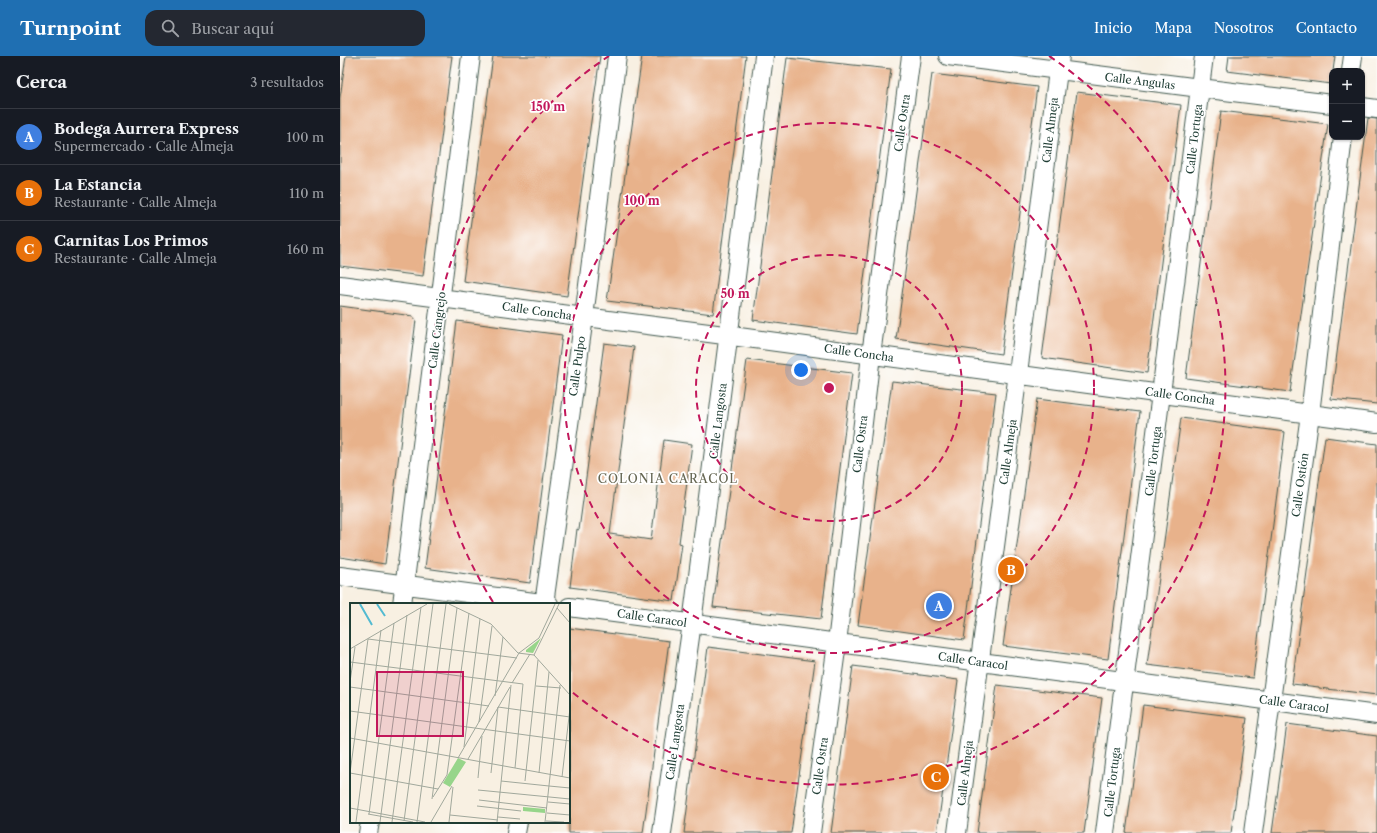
<!DOCTYPE html>
<html lang="es">
<meta charset="utf-8">
<style>
body{margin:0;font-family:"Libre Caslon Text",serif;background:#242831;color:#f1f3f6}
.controls{position:absolute;right:12px;top:12px;display:grid;overflow:hidden;border-radius:8px;box-shadow:0 1px 3px #0004}
.controls button{width:36px;height:36px;display:grid;place-items:center;padding:0;border:0;border-bottom:1px solid #363941;background:#171b24;color:#f1f3f6;font:20px sans-serif}
.you{position:absolute;left:461px;top:314px;width:14px;height:14px;margin:-10px;border:3px solid #fff;border-radius:50%;background:#1a73e8;box-shadow:0 0 0 6px #1a73e833}
.badge{display:grid;place-items:center;width:26px;height:26px;border-radius:50%;background:#1f6fb2;color:#fff;font-size:13px;font-weight:700}
.pin{position:absolute;translate:-50% -50%;border:2px solid #fff;box-shadow:0 1px 4px #0006}
.list{margin:0;padding:0;list-style:none}
h2{display:flex;justify-content:space-between;align-items:center;height:52px;margin:0;padding:0 16px;font-size:17px}
h2 small{font-size:13px;font-weight:400;color:#9ea1a6}
.list li{display:grid;grid-template-columns:26px 1fr auto;gap:12px;align-items:center;box-sizing:border-box;height:56px;padding:0 16px;border-top:1px solid #363941}
.list b{display:block;font-size:15px;white-space:nowrap}
.list p{margin:0;font-size:13px;white-space:nowrap;color:#9ea1a6}
.list em{font-size:13px;font-style:normal;color:#9ea1a6}
.icon{flex:none;width:22px;height:22px;fill:none;stroke:currentColor;stroke-width:2;stroke-linecap:round;stroke-linejoin:round}
.map{position:relative;flex:none;width:1037px;height:777px;overflow:hidden}
header{display:flex;align-items:center;gap:24px;box-sizing:border-box;height:56px;padding:0 20px;background:#1f6fb2;color:#fff}
header strong{font-size:19px}
nav{display:flex;gap:22px;margin-inline-start:auto;font-size:14px}
.search{width:280px;height:36px;background:#242831;display:flex;align-items:center;gap:10px;box-sizing:border-box;padding:0 14px;border-radius:12px;color:#9ea1a6;font-size:15px}
main{display:flex}
aside{flex:1;background:#171b24}
.map>svg:first-child{display:block}
</style>
<header>
<strong>Turnpoint</strong>
<div class="search"><svg class="icon" aria-label="search" viewBox="0 0 24 24"><circle cx="10" cy="10" r="6"/><path d="M15 15l6 6"/></svg>Buscar aquí</div>
<nav><a>Inicio</a><a>Mapa</a><a>Nosotros</a><a>Contacto</a></nav>
</header>
<main>
<aside>
<h2>Cerca<small>3 resultados</small></h2>
<ul class="list">
<li><span class="badge" style="background:#3f7fe0">A</span><div><b>Bodega Aurrera Express</b><p>Supermercado · Calle Almeja</p></div><em>100 m</em></li>
<li><span class="badge" style="background:#e8710a">B</span><div><b>La Estancia</b><p>Restaurante · Calle Almeja</p></div><em>110 m</em></li>
<li><span class="badge" style="background:#e8710a">C</span><div><b>Carnitas Los Primos</b><p>Restaurante · Calle Almeja</p></div><em>160 m</em></li>
</ul>
</aside>
<div class="map">
<svg width="1037" height="777" viewBox="0 0 1037 777">
<rect width="100%" height="100%" fill="#fff"/>
<filter id="ink" filterUnits="userSpaceOnUse"><feTurbulence type="fractalNoise" baseFrequency=".025" numOctaves="2"/><feDisplacementMap in="SourceGraphic" scale="8" xChannelSelector="R" yChannelSelector="G"/><feConvolveMatrix kernelMatrix="1 2 1 2 8 2 1 2 1" color-interpolation-filters="sRGB"/></filter>
<filter id="wash" filterUnits="userSpaceOnUse"><feTurbulence type="fractalNoise" baseFrequency=".012" numOctaves="4" result="noise"/><feDisplacementMap in="SourceGraphic" scale="16" xChannelSelector="R" yChannelSelector="G"/><feGaussianBlur stdDeviation="0.9" result="paint"/><feColorMatrix in="noise" values="0 0 0 0 0 0 0 0 0 0 0 0 0 0 0 0 0 1.4 0 .05"/><feComposite in="paint" operator="in"/></filter>
<g filter="url(#wash)">
<rect width="100%" height="100%" fill="#f8f0e2"/>
<g id="blocks">
<path fill="#e8b28b" d="M 6,0 L 112,0 L 83,220 L 0,210 L 0,42 Z
M 153,0 L 260,0 L 227,240 L 123,225 Z
M 302,0 L 406,0 L 373,258 L 267,245 Z
M 889,0 L 995,0 L 993,15 L 992,15 L 991,28 L 887,15 Z
M 447,2 L 551,13 L 517,278 L 413,264 Z
M 592,18 L 697,31 L 661,298 L 556,283 Z
M 737,36 L 841,49 L 807,317 L 702,302 Z
M 881,55 L 988,68 L 950,336 L 846,322 Z
M 1028,62 L 1037,63 L 1037,348 L 991,343 Z
M 0,250 L 73,260 L 76,264 L 45,508 L 0,501 Z
M 117,265 L 222,279 L 190,527 L 85,512 Z
M 264,287 L 294,291 L 270,478 L 311,484 L 324,384 L 352,388 L 339,487 L 342,488 L 334,545 L 230,531 L 237,473 L 239,474 Z
M 407,304 L 512,317 L 481,563 L 373,551 Z
M 552,325 L 656,337 L 624,584 L 518,569 Z
M 697,343 L 800,356 L 768,603 L 663,590 Z
M 841,362 L 945,376 L 913,622 L 807,609 Z
M 985,381 L 1037,388 L 1037,639 L 979,632 L 979,631 L 952,628 Z
M 229,572 L 329,585 L 303,777 L 229,777 Z
M 368,591 L 475,605 L 451,777 L 344,777 Z
M 513,610 L 618,624 L 597,777 L 491,777 Z
M 657,629 L 762,642 L 744,777 L 637,777 Z
M 803,649 L 907,662 L 891,777 L 786,777 Z
M 947,668 L 1037,680 L 1037,777 L 932,777 Z"/>
</g>
</g>
<g filter="url(#ink)">
<use href="#blocks" fill-opacity="0" stroke="#40584e" stroke-width="1"/>
<g fill="none" stroke-linecap="round" stroke-linejoin="round">
<g stroke="#40584e" stroke-width="20">
<path id="minor" d="M 608,0 L 860,32 L 992,48
M 1011,15 L 1013,0
M 1022,51 L 1037,53
M 0,229 C 346,273 691,320 1037,367
M 0,520 L 209,548
M 62,548 L 131,0
M 204,548 L 244,261 L 277,0
M 229,551 L 1037,659
M 28,777 L 30,766
M 176,777 L 178,766
M 322,777 L 352,567 L 424,0
M 471,777 L 497,587 L 531,299 L 571,0
M 617,777 C 650,518 687,259 720,0
M 765,777 L 864,0
M 913,777 L 970,358 L 1003,81"/>
</g>
<use href="#minor" stroke="#fff" stroke-width="18"/>
</g>
</g>
<g fill="none" stroke="#c2185b" stroke-width="2" stroke-dasharray="7 5">
<circle cx="489" cy="332" r="133"/>
<circle cx="489" cy="332" r="265"/>
<path d="M153 546A398 398 0 0 1 269 0M709 0A398 398 0 1 1 231 635"/>
</g>
<g text-anchor="middle" dominant-baseline="central" stroke-width="3.5" stroke-linejoin="round" paint-order="stroke">
<g font-size="11" fill="#1f3d34" stroke="#fff">
<text transform="translate(800 25) rotate(7)">Calle Angulas</text>
<text transform="translate(562 67) rotate(-82)">Calle Ostra</text>
<text transform="translate(710 74) rotate(-83)">Calle Almeja</text>
<text transform="translate(854 83) rotate(-83)">Calle Tortuga</text>
<text transform="translate(197 255) rotate(8)">Calle Concha</text>
<text transform="translate(97 274) rotate(-83)">Calle Cangrejo</text>
<text transform="translate(519 297) rotate(8)">Calle Concha</text>
<text transform="translate(237 310) rotate(-82)">Calle Pulpo</text>
<text transform="translate(840 340) rotate(8)">Calle Concha</text>
<text transform="translate(378 365) rotate(-83)">Calle Langosta</text>
<text transform="translate(520 388) rotate(-83)">Calle Ostra</text>
<text transform="translate(668 396) rotate(-82)">Calle Almeja</text>
<text transform="translate(813 405) rotate(-83)">Calle Tortuga</text>
<text transform="translate(960 429) rotate(-82)">Calle Ostión</text>
<text transform="translate(312 562) rotate(8)">Calle Caracol</text>
<text transform="translate(633 605) rotate(8)">Calle Caracol</text>
<text transform="translate(954 648) rotate(8)">Calle Caracol</text>
<text transform="translate(335 686) rotate(-82)">Calle Langosta</text>
<text transform="translate(480 710) rotate(-82)">Calle Ostra</text>
<text transform="translate(625 717) rotate(-83)">Calle Almeja</text>
<text transform="translate(772 726) rotate(-83)">Calle Tortuga</text>
</g>
<g font-size="12" letter-spacing="1" fill="#656652" stroke="#fff">
<text x="328" y="422">COLONIA CARACOL</text>
</g>
</g>
<g transform="translate(10 547)">
<rect width="220" height="220" fill="#f8f0e2"/>
<path d="M 191,35 L 183,50 L 176,49 L 176,47 ZM 108,155 L 116,159 L 100,184 L 93,180 ZM 173,204 L 195,206 L 195,210 L 173,208 Z" fill="#97d58a"/>
<path fill="none" stroke="#53bad1" stroke-width="2" d="M 10,1 L 22,22M 27,1 L 35,13"/>
<path fill="none" stroke="#a1a89c" stroke-width="1" d="M 99,1 L 141,21 L 168,50 L 184,52M 207,5 L 220,20M 18,36 L 167,55M 0,46 L 77,1M 184,52 L 209,1M 184,52 L 220,92M 0,59 L 173,81 L 165,165M 0,79 L 5,44M 162,80 L 180,51M 186,83 L 211,85M 0,84 L 139,103M 145,93 L 153,34M 0,108 L 220,138M 129,119 L 142,23M 0,135 L 220,175M 114,144 L 130,16M 108,155 L 169,50 L 189,35 L 205,1M 118,156 L 160,84M 0,170 L 18,36M 0,170 L 88,186M 141,170 L 148,104 L 220,114M 189,170 L 199,69M 212,174 L 220,105M 128,175 L 132,133M 151,178 L 199,183M 175,178 L 188,57M 199,183 L 220,185M 128,187 L 220,196M 83,194 L 97,172 L 119,10M 82,196 L 107,5M 129,197 L 197,205M 198,199 L 220,201M 127,203 L 171,208M 0,205 L 75,219M 197,210 L 220,212M 18,211 L 63,219M 19,211 L 44,20M 100,212 L 148,217M 148,214 L 170,216M 54,218 L 83,1M 196,218 L 214,219M 6,219 L 31,27M 30,219 L 57,12M 42,219 L 71,4M 67,219 L 96,1M 81,219 L 102,183M 99,219 L 103,184M 147,219 L 161,82M 195,219 L 210,82"/>
<path fill="#c2185b" fill-opacity="0.15" stroke="#c2185b" stroke-width="2" d="M 27,69 L 113,69 L 113,133 L 27,133 Z"/>
<rect width="220" height="220" fill="none" stroke="#1f3d34" stroke-width="2"/>
</g>
<circle cx="489" cy="332" r="6" fill="#c2185b" stroke="#fff" stroke-width="2"/>
<g font-size="12" text-anchor="middle" font-weight="bold" fill="#c2185b" stroke="#fff" stroke-width="3.5" stroke-linejoin="round" paint-order="stroke">
<text x="208" y="55">150 m</text>
<text x="302" y="149">100 m</text>
<text x="395" y="242">50 m</text>
</g>
</svg>
<div class="controls">
<button>+</button>
<button>−</button>
</div>
<div class="you"></div>
<div class="pin badge" style="left:599px;top:550px;background:#3f7fe0">A</div>
<div class="pin badge" style="left:671px;top:514px;background:#e8710a">B</div>
<div class="pin badge" style="left:596px;top:721px;background:#e8710a">C</div>
</div>
</main>
